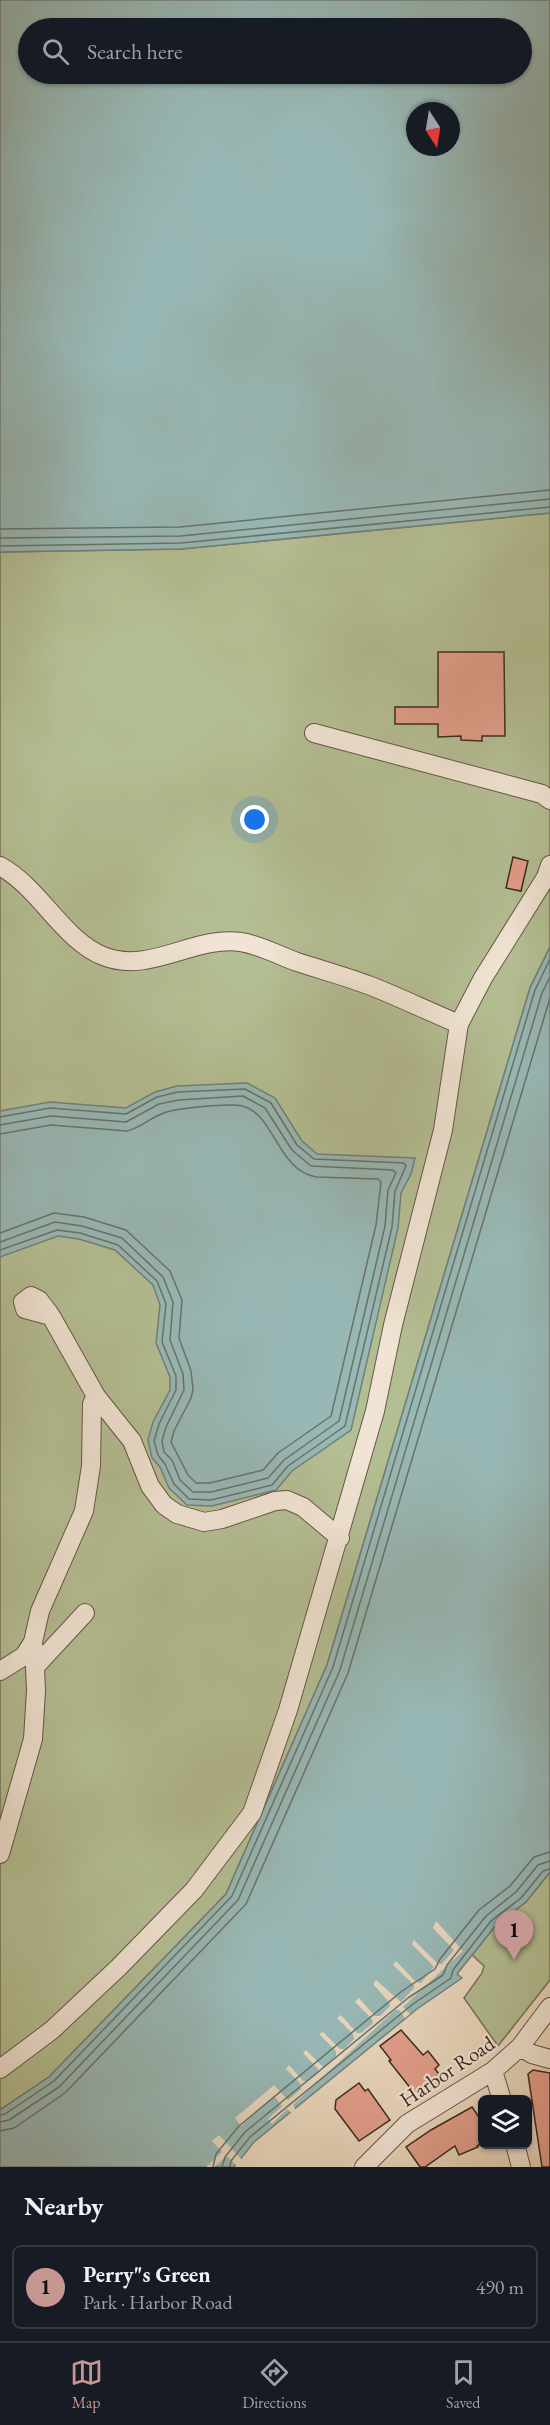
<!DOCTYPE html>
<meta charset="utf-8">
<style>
body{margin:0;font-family:"EB Garamond",serif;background:#242831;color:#f1f3f6}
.controls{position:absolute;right:18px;bottom:18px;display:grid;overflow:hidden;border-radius:9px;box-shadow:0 2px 4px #0004}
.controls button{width:54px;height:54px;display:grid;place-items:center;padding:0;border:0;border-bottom:2px solid #363941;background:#171b24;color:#f1f3f6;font:30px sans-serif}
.compass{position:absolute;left:406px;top:102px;width:54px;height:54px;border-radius:50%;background:#171b24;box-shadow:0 2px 4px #0004;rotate:168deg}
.you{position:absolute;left:255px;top:820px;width:21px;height:21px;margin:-15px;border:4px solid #fff;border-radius:50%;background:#1a73e8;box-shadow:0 0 0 9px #1a73e833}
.badge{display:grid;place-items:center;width:39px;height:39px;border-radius:50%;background:#c59692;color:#111;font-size:20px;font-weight:700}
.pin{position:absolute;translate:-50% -50px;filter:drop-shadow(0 2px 3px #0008)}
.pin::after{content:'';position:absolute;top:32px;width:21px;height:18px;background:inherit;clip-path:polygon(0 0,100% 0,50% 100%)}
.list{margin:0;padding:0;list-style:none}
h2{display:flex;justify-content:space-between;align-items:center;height:78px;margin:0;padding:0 24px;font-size:26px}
h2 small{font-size:20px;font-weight:400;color:#9ea1a6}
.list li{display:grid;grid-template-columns:39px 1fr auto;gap:18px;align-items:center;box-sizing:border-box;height:84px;margin:0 12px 12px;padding:0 12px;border:2px solid #363941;border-radius:9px}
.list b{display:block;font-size:22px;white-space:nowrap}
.list p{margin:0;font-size:20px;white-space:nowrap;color:#9ea1a6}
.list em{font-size:20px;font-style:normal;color:#9ea1a6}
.icon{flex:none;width:33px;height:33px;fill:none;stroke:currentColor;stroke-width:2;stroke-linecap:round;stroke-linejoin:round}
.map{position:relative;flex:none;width:550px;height:2167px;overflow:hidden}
.search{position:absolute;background:#171b24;box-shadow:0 2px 4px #0004;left:18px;right:18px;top:18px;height:66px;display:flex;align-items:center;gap:15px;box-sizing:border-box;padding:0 21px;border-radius:33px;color:#9ea1a6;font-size:22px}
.sheet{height:174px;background:#171b24}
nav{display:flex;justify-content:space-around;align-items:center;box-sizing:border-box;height:84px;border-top:2px solid #363941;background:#171b24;font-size:16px;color:#9ea1a6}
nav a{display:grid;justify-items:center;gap:3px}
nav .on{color:#c59692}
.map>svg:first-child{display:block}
</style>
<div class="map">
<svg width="550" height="2167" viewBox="0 0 550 2167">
<rect width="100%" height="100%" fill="#e9d6bd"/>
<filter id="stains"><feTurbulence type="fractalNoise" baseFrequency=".00333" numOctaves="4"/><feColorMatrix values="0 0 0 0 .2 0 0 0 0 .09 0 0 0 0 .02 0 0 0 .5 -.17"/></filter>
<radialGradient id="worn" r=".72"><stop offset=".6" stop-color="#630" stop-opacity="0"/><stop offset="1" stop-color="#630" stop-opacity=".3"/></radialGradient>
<path fill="#b4be93" stroke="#77745a" stroke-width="1.5" d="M 550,513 L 550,947 L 530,988 L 327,1665 L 226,1894 L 49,2077 L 0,2110 L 0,552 L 181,549 Z
M 550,1872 L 550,1980 L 498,2046 L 464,1998 L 482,1973 L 484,1966 L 472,1955 L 496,1925 L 526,1902 Z"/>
<path fill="#98b8b5" stroke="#72807a" stroke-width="1.5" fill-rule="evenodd" d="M 0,0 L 550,0 L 550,513 L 181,549 L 0,552 ZM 522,28 L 522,74 L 28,74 L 28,28 ZM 415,111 L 451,111 L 451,147 L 415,147 Z
M 550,947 L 550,1872 L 526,1902 L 496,1925 L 457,1974 L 462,1978 L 417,2009 L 254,2142 L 234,2167 L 0,2167 L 0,2110 L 49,2077 L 226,1894 L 327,1665 L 530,988 Z
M 247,1083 L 275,1098 L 302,1141 L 317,1154 L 415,1158 L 411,1174 L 401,1193 L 398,1228 L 351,1430 L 292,1471 L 276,1490 L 212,1506 L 187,1505 L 169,1488 L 160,1467 L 152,1458 L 148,1440 L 153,1422 L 170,1390 L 170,1377 L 156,1343 L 160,1305 L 153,1285 L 115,1250 L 79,1239 L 58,1236 L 0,1257 L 0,1111 L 50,1102 L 126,1108 L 155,1092 L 177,1086 Z"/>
<path fill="#e9d6bd" d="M 436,1921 L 463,1951 L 403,2007 L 410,2014 L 405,2018 L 399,2010 L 395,2010 L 293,2105 L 296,2111 L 293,2114 L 287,2109 L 272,2124 L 268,2119 L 282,2106 L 274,2096 L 241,2126 L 235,2118 L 274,2085 L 288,2100 L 301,2089 L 300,2083 L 286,2069 L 289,2065 L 303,2081 L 308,2081 L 318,2073 L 318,2069 L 303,2053 L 306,2050 L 324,2068 L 336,2056 L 336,2051 L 319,2034 L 323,2032 L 340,2049 L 344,2049 L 354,2039 L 353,2034 L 337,2018 L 341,2015 L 357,2033 L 361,2033 L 373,2023 L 372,2019 L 355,2002 L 359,1998 L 375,2016 L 380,2016 L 390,2006 L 389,2002 L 373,1984 L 376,1980 L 401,2002 L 414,1988 L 414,1985 L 393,1965 L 396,1961 L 416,1982 L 421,1983 L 434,1967 L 412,1944 L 414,1940 L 438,1964 L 442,1964 L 454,1950 L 433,1928 Z
M 219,2135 L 243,2161 L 238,2167 L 227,2156 L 214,2167 L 206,2167 L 222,2152 L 212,2141 Z"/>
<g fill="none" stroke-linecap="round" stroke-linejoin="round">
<path stroke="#69726b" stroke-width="1.5" d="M 0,529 L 180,527 L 550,490
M 0,538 L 181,536 L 550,499
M 0,546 L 181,543 L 550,507
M 0,1117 L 50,1108 L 126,1114 L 157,1097 L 178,1092 L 245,1089 L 271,1103 L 297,1145 L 314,1159 L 404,1163 L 406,1166 L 395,1191 L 392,1227 L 345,1426 L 288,1466 L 272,1485 L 211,1500 L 189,1499 L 174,1484 L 165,1464 L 158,1455 L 154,1441 L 159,1424 L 176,1390 L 176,1376 L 162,1342 L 166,1304 L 157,1281 L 118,1245 L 80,1233 L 57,1230 L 0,1250
M 0,1125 L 51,1116 L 126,1122 L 159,1104 L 179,1100 L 243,1096 L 265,1108 L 292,1150 L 311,1166 L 393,1170 L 396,1173 L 388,1190 L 385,1226 L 339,1421 L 284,1460 L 268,1478 L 211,1492 L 193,1492 L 180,1480 L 172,1460 L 164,1452 L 162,1441 L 166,1427 L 184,1390 L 183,1374 L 170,1340 L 173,1302 L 163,1277 L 122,1238 L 82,1226 L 55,1222 L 0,1242
M 0,1134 L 51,1125 L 127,1131 C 141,1128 151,1117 164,1113 C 176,1108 230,1103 242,1106 C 275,1114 277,1170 316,1177 L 378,1179 L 381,1182 L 376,1225 L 331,1416 L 278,1453 L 263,1470 L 210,1483 L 196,1483 L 188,1475 L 171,1442 L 174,1431 L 191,1398 L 193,1390 L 191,1371 L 179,1338 L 182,1300 L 170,1271 L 126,1230 L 84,1217 L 54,1213 L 0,1233
M 0,2115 L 5,2114 L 54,2081 L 232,1896 L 333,1667 L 535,990 L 550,959
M 0,2122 L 9,2120 L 59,2087 L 238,1900 L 340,1670 L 542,993 L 550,977
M 0,2131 L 14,2128 L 65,2093 L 246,1904 L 348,1673 L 550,998
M 213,2167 L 216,2154 L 239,2126 L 402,1991 L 435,1969 L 440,1959 L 479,1910 L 510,1886 L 534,1857 L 550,1852
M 222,2167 L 225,2157 L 245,2132 L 408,1998 L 443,1975 L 447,1965 L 486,1916 L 516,1892 L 538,1865 L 550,1861
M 230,2167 L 231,2161 L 250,2137 L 413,2004 L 451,1978 L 453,1970 L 491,1921 L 521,1898 L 543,1871 L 550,1869"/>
</g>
<path fill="#e29e8b" stroke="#3a2b21" stroke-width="1.5" d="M 438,652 L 504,652 L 505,736 L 482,736 L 482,741 L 461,740 L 461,736 L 438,737 L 438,724 L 395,724 L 395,707 L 438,707 Z
M 513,857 L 528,861 L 521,891 L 506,888 Z
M 401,2030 L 423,2055 L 428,2051 L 439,2065 L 435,2069 L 443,2079 L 419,2099 L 389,2061 L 391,2060 L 380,2046 Z
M 533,2070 L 550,2073 L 550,2167 L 542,2167 L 528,2074 Z
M 359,2083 L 365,2091 L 368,2089 L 390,2120 L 359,2141 L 335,2109 L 336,2100 Z
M 472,2107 L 483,2123 L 483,2143 L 477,2146 L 478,2147 L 459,2155 L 455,2146 L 425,2167 L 420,2167 L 406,2147 L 431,2130 Z"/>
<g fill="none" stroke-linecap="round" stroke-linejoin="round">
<g stroke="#665648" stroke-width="20">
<path id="minor" d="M 314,733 L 542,794 L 550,800
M 0,866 C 40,888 62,939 103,956 C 150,975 194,935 241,942 C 260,945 280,956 297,962 C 322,970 347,977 371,986 C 401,998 430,1012 459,1024
M 49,1313 L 39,1300 L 31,1296 L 23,1302 L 25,1309 L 51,1316 L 96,1396 L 132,1441 L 150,1486 L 164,1505 L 177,1514 L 204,1522 L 222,1519 L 275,1501 L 287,1500 L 303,1507 L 340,1538
M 85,1613 L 35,1667 L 33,1642 L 40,1611 L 84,1511 L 91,1466 L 92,1404 L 96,1396
M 0,1671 L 24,1656 L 33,1642
M 0,1854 L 33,1739 L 36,1691 L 35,1667
M 520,2047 L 532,2054 L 550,2059
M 0,2069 L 52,2030 L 119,1967 L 194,1890 L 252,1813 L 288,1710 L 375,1411 L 393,1325 L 443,1130 L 459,1024 L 483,978 L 546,877 L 550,865
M 493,2071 L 502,2100
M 515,2144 L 521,2167
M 364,2167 L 407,2124 L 493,2071 L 520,2047 L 550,2007"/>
</g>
<use href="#minor" stroke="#f1e4d4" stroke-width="18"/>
</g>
<g text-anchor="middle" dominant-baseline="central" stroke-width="4.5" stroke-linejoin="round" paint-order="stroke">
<g font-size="21" fill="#3a2b21" stroke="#f1e4d4">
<text transform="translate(447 2071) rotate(-34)">Harbor Road</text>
</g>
</g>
<rect width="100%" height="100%" filter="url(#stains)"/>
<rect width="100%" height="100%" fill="url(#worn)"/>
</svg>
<div class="controls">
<button><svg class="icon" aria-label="layers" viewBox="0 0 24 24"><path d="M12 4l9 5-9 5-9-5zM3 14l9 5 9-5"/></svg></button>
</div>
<svg class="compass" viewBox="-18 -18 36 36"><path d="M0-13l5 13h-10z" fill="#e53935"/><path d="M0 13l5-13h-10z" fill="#9ea1a6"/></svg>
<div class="you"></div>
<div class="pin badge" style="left:514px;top:1960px">1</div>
<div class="search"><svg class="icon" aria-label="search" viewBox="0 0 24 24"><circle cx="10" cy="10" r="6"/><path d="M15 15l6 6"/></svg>Search here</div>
</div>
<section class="sheet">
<h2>Nearby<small></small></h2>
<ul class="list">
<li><span class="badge">1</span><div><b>Perry&quot;s Green</b><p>Park · Harbor Road</p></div><em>490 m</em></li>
</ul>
</section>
<nav>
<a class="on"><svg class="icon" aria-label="map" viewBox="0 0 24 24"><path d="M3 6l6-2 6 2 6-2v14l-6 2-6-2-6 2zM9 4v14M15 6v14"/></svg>Map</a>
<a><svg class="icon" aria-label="directions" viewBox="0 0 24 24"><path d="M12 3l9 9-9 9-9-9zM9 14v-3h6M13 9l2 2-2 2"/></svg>Directions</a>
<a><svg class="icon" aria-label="saved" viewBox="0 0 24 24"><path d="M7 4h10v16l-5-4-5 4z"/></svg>Saved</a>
</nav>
